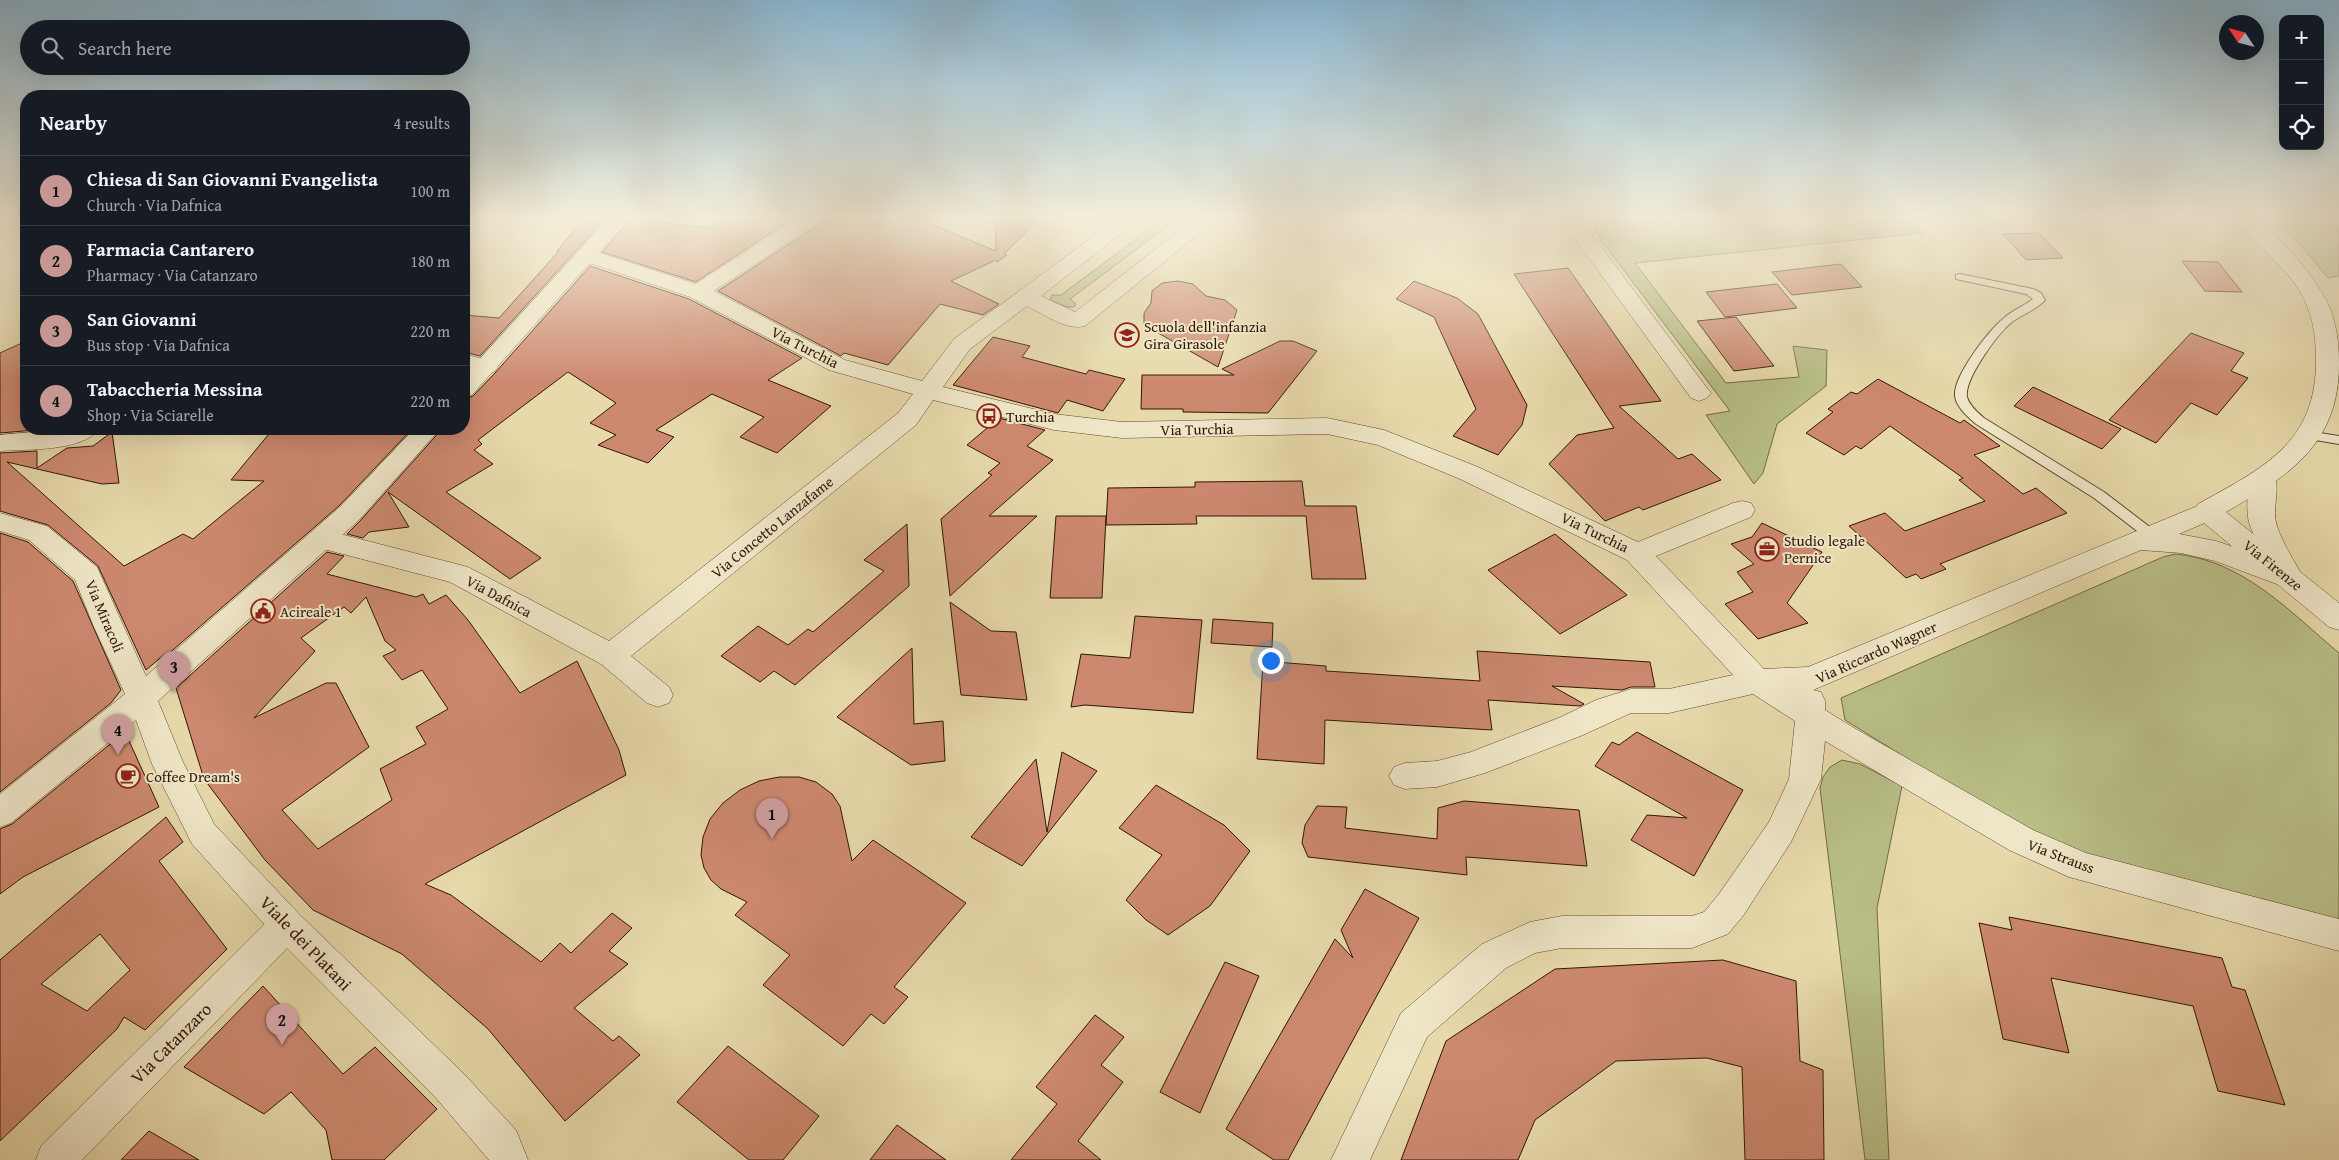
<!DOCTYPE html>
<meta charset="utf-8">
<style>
body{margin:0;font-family:"Gentium Book Plus",serif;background:#242831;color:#f1f3f6}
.controls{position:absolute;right:15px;top:15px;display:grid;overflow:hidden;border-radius:10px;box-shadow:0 5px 20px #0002}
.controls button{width:45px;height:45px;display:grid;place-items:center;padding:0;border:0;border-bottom:1px solid #363941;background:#171b24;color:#f1f3f6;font:25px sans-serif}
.compass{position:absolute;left:2219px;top:15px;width:45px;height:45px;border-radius:50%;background:#171b24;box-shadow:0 5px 20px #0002;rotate:306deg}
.you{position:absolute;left:1270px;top:660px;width:18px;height:18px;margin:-12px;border:4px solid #fff;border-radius:50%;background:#1a73e8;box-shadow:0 0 0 8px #1a73e833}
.badge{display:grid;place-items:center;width:32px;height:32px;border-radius:50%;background:#c59692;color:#111;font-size:16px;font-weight:700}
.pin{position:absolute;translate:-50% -41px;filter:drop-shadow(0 1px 2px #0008)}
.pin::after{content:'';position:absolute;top:26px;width:18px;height:15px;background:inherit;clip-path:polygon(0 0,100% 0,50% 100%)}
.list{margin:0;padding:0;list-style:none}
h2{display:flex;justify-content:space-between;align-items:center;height:65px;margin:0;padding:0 20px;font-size:21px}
h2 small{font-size:16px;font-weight:400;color:#9ea1a6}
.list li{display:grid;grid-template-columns:32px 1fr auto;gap:15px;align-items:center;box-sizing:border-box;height:70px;padding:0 20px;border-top:1px solid #363941}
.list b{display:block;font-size:19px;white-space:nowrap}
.list p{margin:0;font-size:16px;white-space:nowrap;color:#9ea1a6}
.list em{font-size:16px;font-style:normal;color:#9ea1a6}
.icon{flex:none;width:28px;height:28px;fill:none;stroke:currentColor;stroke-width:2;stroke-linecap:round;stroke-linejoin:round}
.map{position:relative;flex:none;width:2339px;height:1160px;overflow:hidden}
.search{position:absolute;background:#171b24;box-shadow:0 5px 20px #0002;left:20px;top:20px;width:450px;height:55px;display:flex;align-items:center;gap:12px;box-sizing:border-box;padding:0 18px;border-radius:28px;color:#9ea1a6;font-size:19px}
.panel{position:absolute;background:#171b24;box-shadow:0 5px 20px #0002;left:20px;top:90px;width:450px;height:345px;border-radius:20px}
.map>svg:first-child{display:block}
</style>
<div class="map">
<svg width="2339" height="1160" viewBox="0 0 2339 1160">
<rect width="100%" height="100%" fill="#e7d9aa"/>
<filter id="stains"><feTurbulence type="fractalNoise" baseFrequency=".004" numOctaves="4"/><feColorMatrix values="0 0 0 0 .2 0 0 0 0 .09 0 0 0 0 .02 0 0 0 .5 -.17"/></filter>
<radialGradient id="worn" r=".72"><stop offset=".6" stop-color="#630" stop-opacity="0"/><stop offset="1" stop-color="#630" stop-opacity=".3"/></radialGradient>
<path fill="#b8be86" stroke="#746a46" d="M 1163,219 L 1177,219 L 1070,299 L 1076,304 L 1074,307 L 1067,307 L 1050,300 L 1052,295 L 1061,295 Z
M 1596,219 L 1911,219 L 1922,233 L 1635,263 L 1726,383 L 1799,377 L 1793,346 L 1827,350 L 1826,386 L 1777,424 L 1763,473 L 1754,484 L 1706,415 L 1730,411 L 1601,240 L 1597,232 Z
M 2273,219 L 2339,219 L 2339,276 L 2328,278 L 2305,250 Z
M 2175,554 C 2243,560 2290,612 2339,653 L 2339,922 L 2089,857 L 2042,838 L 1964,794 L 1845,720 L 1841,698 L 2163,557 Z
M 1842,760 L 1860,764 L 1902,786 L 1877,908 L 1889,1160 L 1865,1160 L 1820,788 L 1823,777 L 1830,767 Z"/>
<path fill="#cd8970" stroke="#311605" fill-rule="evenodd" d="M 584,219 L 605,219 L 480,356 L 464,352 L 464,315 L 499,318 L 559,251 L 557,251 Z
M 631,219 L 707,228 L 721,219 L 792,219 L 696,282 L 602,252 Z
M 822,219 L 919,219 L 996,251 L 995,219 L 1039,219 L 1004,254 L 1007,255 L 997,262 L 996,260 L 951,281 L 999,304 L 983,315 L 940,304 L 888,365 L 844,353 L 841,356 L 718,291 L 818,225 Z
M 2039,233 L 2063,258 L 2026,260 L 2003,234 Z
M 2182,261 L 2218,262 L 2242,292 L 2205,291 Z
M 1841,264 L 1862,287 L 1792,295 L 1772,272 Z
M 590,266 L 689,299 L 802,358 L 768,380 L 831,406 L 777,453 L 740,437 L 764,417 L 712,394 L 656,430 L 674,437 L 648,463 L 598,445 L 616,435 L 590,423 L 616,403 L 568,372 L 478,440 L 482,444 L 474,450 L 493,464 L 446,492 L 541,558 L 510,579 L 388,492 L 409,527 L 369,532 L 363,538 L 347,534 L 360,521 L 442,429 L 464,429 L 464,400 L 473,396 L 495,373 Z
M 1568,268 L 1661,401 L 1619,406 L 1678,459 L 1692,454 L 1721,480 L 1643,510 L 1639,507 L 1605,521 L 1549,464 L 1577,435 L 1614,428 L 1514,274 Z
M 1178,281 L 1193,284 L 1206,296 L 1225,300 L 1237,310 L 1218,367 L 1144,325 L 1144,313 L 1151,303 L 1152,291 L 1162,283 Z
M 1414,281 L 1457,298 L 1478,314 L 1527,405 L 1522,425 L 1498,455 L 1453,436 L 1476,409 L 1434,317 L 1396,299 Z
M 1777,284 L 1797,308 L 1725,317 L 1706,292 Z
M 1736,317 L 1774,366 L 1734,371 L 1697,321 Z
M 2191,333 L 2244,353 L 2231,371 L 2248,378 L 2217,415 L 2191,403 L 2156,443 L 2109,420 Z
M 993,337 L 1030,346 L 1022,357 L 1086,374 L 1089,370 L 1125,379 L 1103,411 L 1067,400 L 1058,413 L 953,385 Z
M 26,341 L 26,429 L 36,430 L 0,433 L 0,353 Z
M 1280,341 L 1293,341 L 1317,351 L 1268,413 L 1183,412 L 1183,409 L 1141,409 L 1142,375 L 1234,375 L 1222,369 Z
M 1878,379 L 1960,423 L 1964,420 L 2000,446 L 1974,455 L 2023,494 L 2036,488 L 2067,513 L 1940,564 L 1946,569 L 1921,579 L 1916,574 L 1906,578 L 1849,526 L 1885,513 L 1905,531 L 1985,501 L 1959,480 L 1963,478 L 1890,426 L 1861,449 L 1856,446 L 1844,455 L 1806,433 L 1833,412 L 1828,409 L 1851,392 L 1857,394 Z
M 2033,387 L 2121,429 L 2102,449 L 2014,406 Z
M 999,418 L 1045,430 L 1027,446 L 1053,460 L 989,516 L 1037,516 L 950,596 L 941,519 L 992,475 L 988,473 L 1000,463 L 967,445 Z
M 273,429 L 412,429 L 340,505 L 166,656 L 165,654 L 146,670 L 98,566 L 48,525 L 0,511 L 0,453 L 37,451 L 37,468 L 67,448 L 93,446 L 112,432 L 119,483 L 102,484 L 7,462 L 124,566 L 183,534 L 193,539 L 264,481 L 231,480 Z
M 1302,481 L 1305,506 L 1356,506 L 1366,579 L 1312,579 L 1306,516 L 1196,516 L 1197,524 L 1106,525 L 1108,488 L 1195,487 L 1195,482 Z
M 1056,516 L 1106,516 L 1102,598 L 1050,598 Z
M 1762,523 L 1822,552 L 1787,603 L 1808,623 L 1758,639 L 1725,604 L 1753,592 L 1737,572 L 1754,564 L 1731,544 L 1752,537 Z
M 907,524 L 909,586 L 795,685 L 774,671 L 760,682 L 721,656 L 758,626 L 788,645 L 808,629 L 813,632 L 884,571 L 864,560 Z
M 0,533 L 28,542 L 73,581 L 121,690 L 111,703 L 0,792 Z
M 1555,534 L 1627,595 L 1560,634 L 1488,570 Z
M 327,552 L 344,556 L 327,574 L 416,597 L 423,594 L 429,604 L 446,595 L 468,620 L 520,693 L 577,661 L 619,750 L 626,775 L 425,884 L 451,895 L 541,962 L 560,943 L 571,953 L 612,913 L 632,928 L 609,951 L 628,964 L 574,1008 L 613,1041 L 619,1036 L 640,1055 L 565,1121 L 488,1029 L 402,954 L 313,910 L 265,860 L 204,779 L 176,688 ZM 366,597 L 385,641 L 396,650 L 383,656 L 402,680 L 422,670 L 448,709 L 416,727 L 426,744 L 380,769 L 392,800 L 318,849 L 282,810 L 369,747 L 336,683 L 326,683 L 254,718 L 315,651 L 301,638 L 344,607 L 351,613 Z
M 950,602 L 991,631 L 1016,632 L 1027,700 L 961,695 Z
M 1135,616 L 1202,620 L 1193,713 L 1085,705 L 1071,707 L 1081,654 L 1130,658 Z
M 1213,619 L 1273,623 L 1272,647 L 1211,643 Z
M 912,648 L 914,724 L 943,721 L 945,761 L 911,765 L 837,717 Z
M 1477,651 L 1650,662 L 1655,687 L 1631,687 L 1622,690 L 1552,686 L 1584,704 L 1580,706 L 1488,700 L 1492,730 L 1325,720 L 1324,764 L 1257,759 L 1263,661 L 1326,666 L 1326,671 L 1480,681 Z
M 125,732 L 159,807 L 23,877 L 0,894 L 0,829 L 12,824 Z
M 1637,732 L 1743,790 L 1694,876 L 1631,840 L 1647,815 L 1687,818 L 1595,766 L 1612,742 L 1619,745 Z
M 1062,752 L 1097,771 L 1022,866 L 971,837 L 1036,759 L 1047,832 Z
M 779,777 L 799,777 L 816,782 L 832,794 L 840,806 L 852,861 L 873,840 L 966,903 L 894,987 L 908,997 L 884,1024 L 871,1014 L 843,1046 L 763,985 L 790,955 L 735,915 L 747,902 L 721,889 L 711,880 L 704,868 L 701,855 L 703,837 L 710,819 L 723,803 L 740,790 L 759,781 Z
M 1156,785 L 1224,825 L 1250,851 L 1210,906 L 1168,935 L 1146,920 L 1126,900 L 1162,855 L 1119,828 Z
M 1464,801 L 1579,810 L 1587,866 L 1466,857 L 1467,875 L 1308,857 L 1302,843 L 1305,825 L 1317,806 L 1347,807 L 1345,828 L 1437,839 L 1438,808 Z
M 166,817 L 183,842 L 159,861 L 227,949 L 145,1030 L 124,1017 L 117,1029 L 0,1141 L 0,960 ZM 100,934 L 130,970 L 87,1011 L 41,984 Z
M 1365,889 L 1419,918 L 1288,1160 L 1274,1160 L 1226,1129 L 1335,939 L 1353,958 L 1341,930 Z
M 2009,917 L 2222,958 L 2232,987 L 2245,990 L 2285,1105 L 2218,1091 L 2193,1006 L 2051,978 L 2069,1053 L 2003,1039 L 1979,923 L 2012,930 Z
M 1723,960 L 1796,981 L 1800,1061 L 1823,1070 L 1824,1160 L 1745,1160 L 1742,1067 L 1707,1058 L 1616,1061 L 1535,1120 L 1518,1160 L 1401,1160 L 1446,1041 L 1555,969 Z
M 1225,962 L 1259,976 L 1200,1113 L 1160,1092 Z
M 263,986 L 343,1074 L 375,1047 L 437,1109 L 384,1160 L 332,1160 L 326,1130 L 291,1092 L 264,1114 L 184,1067 Z
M 1095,1015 L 1124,1037 L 1101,1065 L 1123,1082 L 1078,1141 L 1101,1160 L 1011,1160 L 1057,1104 L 1036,1087 Z
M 728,1046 L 819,1116 L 783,1160 L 749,1160 L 677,1102 Z
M 897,1125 L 946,1160 L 870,1160 Z
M 149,1131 L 199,1160 L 121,1160 Z"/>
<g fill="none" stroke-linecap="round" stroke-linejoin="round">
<g stroke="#5e472e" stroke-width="2">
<path id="service" d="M 1960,274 L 2033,289 L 2041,293 L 2045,300 C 2036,310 2023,314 2012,322 C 1998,333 1964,379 1967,397 C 1969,405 1978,413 1984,418 L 2104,492 L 2155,531 L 2157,534 L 2155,537 L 2145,537 L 2094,498 L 1976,424 C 1968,417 1956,407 1955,396 C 1953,376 1989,330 2004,318 C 2013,310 2024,306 2033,299 L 2026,294 L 1956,279 L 1956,275 Z
M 2307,431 L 2339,436 L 2339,444 L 2303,438 L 2301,435 Z"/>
</g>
<g stroke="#5e472e" stroke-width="1">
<path id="minor" d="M 796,219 L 820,219 L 817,223 L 714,291 L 845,360 L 922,381 L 954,339 L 1117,219 L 1140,219 L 1041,296 L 1075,312 L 1194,219 L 1217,219 L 1085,326 C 1066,331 1044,314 1027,306 L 970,349 L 943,387 L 1054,414 L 1122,422 L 1327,418 L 1384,430 L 1478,467 L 1638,542 L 1733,503 L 1742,501 L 1751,503 L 1755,510 L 1751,517 L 1656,556 L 1764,669 L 1808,667 L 2207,502 L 2216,504 L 2220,511 L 2216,518 L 2179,534 L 2216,541 L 2266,558 C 2261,547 2254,537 2250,526 C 2245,511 2247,485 2255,472 L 2264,469 L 2273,472 C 2282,486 2271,509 2277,526 C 2283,544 2295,562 2304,579 L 2300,586 L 2290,589 L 2215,561 L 2181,553 L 2141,550 L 1813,690 L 1821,692 L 1825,701 L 1825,710 L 1854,728 L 2033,830 L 2086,853 L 2339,919 L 2339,951 L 2069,877 L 2009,850 L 1825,741 L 1821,779 L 1791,842 L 1743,916 L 1728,934 L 1692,948 L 1562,948 L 1535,953 L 1506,968 L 1427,1037 L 1370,1160 L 1331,1160 L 1401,1013 L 1482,944 L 1530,922 L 1562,916 L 1692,916 L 1704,912 L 1719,894 L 1769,822 L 1789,779 L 1795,721 L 1753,694 L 1669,713 L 1631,713 L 1583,735 L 1485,773 L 1437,787 L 1405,789 L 1394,785 L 1389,776 L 1394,767 L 1405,763 L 1437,761 L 1471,752 L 1561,717 L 1596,700 L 1631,689 L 1669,689 L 1733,675 L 1627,560 L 1460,479 L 1378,445 L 1327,434 L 1122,438 L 1054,430 L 933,400 L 916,425 L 631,656 L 669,687 L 673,695 L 669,703 L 658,707 L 647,703 L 601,664 L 450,582 L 312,546 L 308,539 L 312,532 L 321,529 L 468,567 L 609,641 L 898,413 L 913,394 L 829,370 L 690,297 L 596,265 L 579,262 L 576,257 L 579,252 L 587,251 L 600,253 L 696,284 Z
M 1569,219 L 1589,219 L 1590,232 L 1707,388 L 1711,393 L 1707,398 L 1699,401 L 1691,398 L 1570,232 Z
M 464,354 L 494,362 L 498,367 L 494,372 L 486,374 L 464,368 Z
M 66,429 L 98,429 C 84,452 25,449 0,451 L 0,435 Z
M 287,909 L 299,914 L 304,925 L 299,936 L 82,1160 L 36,1160 L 41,1146 L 275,914 Z"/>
</g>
<g stroke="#5e472e" stroke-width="1">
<path id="tertiary" d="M 608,219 L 629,219 L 472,395 L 464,398 L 464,376 Z
M 2236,219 L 2258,219 C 2281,241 2304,263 2321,291 C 2335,313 2339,337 2339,364 C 2339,444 2289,476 2226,512 L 2339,603 L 2339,630 L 2329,627 L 2198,518 L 2194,511 L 2198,504 C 2263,468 2317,443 2316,359 C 2316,334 2312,311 2299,290 C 2282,263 2254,245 2236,219 Z
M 414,429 L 440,429 L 359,520 L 158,701 L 183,762 L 214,824 L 299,914 L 462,1072 L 516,1130 L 528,1160 L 489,1160 L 436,1098 L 275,936 L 192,844 L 152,764 L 136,720 L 11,823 L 0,827 L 0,794 L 125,694 L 94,627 L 75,580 L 29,540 L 0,531 L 0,513 L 47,526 L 97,567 L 146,676 L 341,506 Z"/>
</g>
<use href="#service" fill="#efe6c8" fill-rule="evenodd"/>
<use href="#minor" fill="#efe6c8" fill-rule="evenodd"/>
<use href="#tertiary" fill="#efe6c8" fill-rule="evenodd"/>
</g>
<linearGradient id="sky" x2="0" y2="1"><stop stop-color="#88b6d2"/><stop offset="0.57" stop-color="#f4eed9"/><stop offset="1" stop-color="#f4eed9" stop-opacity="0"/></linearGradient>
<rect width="2339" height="382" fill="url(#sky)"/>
<defs>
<g id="school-ring" transform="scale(1.25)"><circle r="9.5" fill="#efe6c8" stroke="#8f2418" stroke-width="1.5"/><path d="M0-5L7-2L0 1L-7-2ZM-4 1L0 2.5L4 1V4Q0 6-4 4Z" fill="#8f2418"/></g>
<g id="bus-ring" transform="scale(1.25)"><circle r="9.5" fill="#efe6c8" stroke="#8f2418" stroke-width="1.5"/><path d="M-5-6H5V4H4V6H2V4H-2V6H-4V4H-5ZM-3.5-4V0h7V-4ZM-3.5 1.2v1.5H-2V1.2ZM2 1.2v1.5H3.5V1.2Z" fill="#8f2418"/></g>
<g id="office-ring" transform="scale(1.25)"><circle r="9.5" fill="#efe6c8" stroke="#8f2418" stroke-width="1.5"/><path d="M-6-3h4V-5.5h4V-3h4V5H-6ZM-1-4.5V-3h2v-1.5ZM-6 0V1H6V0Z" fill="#8f2418"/></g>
<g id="civic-ring" transform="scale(1.25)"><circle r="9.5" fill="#efe6c8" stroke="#8f2418" stroke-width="1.5"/><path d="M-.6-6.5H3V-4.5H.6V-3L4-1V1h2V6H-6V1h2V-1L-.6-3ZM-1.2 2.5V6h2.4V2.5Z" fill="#8f2418"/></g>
<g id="cafe-ring" transform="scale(1.25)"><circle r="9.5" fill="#efe6c8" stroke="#8f2418" stroke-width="1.5"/><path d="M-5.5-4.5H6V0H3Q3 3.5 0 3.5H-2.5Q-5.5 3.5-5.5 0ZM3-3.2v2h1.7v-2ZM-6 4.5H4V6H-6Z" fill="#8f2418"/></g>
</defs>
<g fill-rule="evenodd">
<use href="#school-ring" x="1127" y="335"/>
<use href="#bus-ring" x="989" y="416"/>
<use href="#office-ring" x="1767" y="549"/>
<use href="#civic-ring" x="263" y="611"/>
<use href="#cafe-ring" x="128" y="776"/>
</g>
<g text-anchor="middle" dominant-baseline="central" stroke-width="4" stroke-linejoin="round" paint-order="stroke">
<g font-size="15" fill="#311605" stroke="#efe6c8" text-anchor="start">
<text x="1144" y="326">Scuola dell'infanzia<tspan x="1144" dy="17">Gira Girasole</tspan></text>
<text x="1006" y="416">Turchia</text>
<text x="1784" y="540">Studio legale<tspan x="1784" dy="17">Pernice</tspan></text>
<text x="280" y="611">Acireale 1</text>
<text x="146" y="776">Coffee Dream's</text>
</g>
<g font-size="15" fill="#311605" stroke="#efe6c8">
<text transform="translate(805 347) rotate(27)">Via Turchia</text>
<text transform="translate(1197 429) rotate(-1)">Via Turchia</text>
<text transform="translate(772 527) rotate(-39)">Via Concetto Lanzafame</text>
<text transform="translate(1595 532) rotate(26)">Via Turchia</text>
<text transform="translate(2273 565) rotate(39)">Via Firenze</text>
<text transform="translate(499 596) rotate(28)">Via Dafnica</text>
<text transform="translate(105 616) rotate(67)">Via Miracoli</text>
<text transform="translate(1876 652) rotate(-24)">Via Riccardo Wagner</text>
<text transform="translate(2061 856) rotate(21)">Via Strauss</text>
</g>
<g font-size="18" fill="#311605" stroke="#efe6c8">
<text transform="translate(306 943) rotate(46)">Viale dei Platani</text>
<text transform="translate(171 1043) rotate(-45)">Via Catanzaro</text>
</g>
</g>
<rect width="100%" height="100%" filter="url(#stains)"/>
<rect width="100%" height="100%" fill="url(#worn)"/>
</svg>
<div class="controls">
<button>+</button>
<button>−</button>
<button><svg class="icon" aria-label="locate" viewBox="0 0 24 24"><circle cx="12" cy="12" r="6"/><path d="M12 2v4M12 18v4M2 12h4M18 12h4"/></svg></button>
</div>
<svg class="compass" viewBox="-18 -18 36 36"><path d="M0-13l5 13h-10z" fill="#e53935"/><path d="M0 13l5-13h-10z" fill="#9ea1a6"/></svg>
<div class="you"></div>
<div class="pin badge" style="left:772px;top:839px">1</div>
<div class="pin badge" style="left:282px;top:1045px">2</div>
<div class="pin badge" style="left:174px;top:692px">3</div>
<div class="pin badge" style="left:118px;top:755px">4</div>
<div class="search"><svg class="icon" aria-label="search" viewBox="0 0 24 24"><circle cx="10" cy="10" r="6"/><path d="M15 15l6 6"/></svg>Search here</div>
<section class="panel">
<h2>Nearby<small>4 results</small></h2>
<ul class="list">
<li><span class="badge">1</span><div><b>Chiesa di San Giovanni Evangelista</b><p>Church · Via Dafnica</p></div><em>100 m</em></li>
<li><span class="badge">2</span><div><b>Farmacia Cantarero</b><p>Pharmacy · Via Catanzaro</p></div><em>180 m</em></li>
<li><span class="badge">3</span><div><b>San Giovanni</b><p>Bus stop · Via Dafnica</p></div><em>220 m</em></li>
<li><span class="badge">4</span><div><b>Tabaccheria Messina</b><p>Shop · Via Sciarelle</p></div><em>220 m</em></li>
</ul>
</section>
</div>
